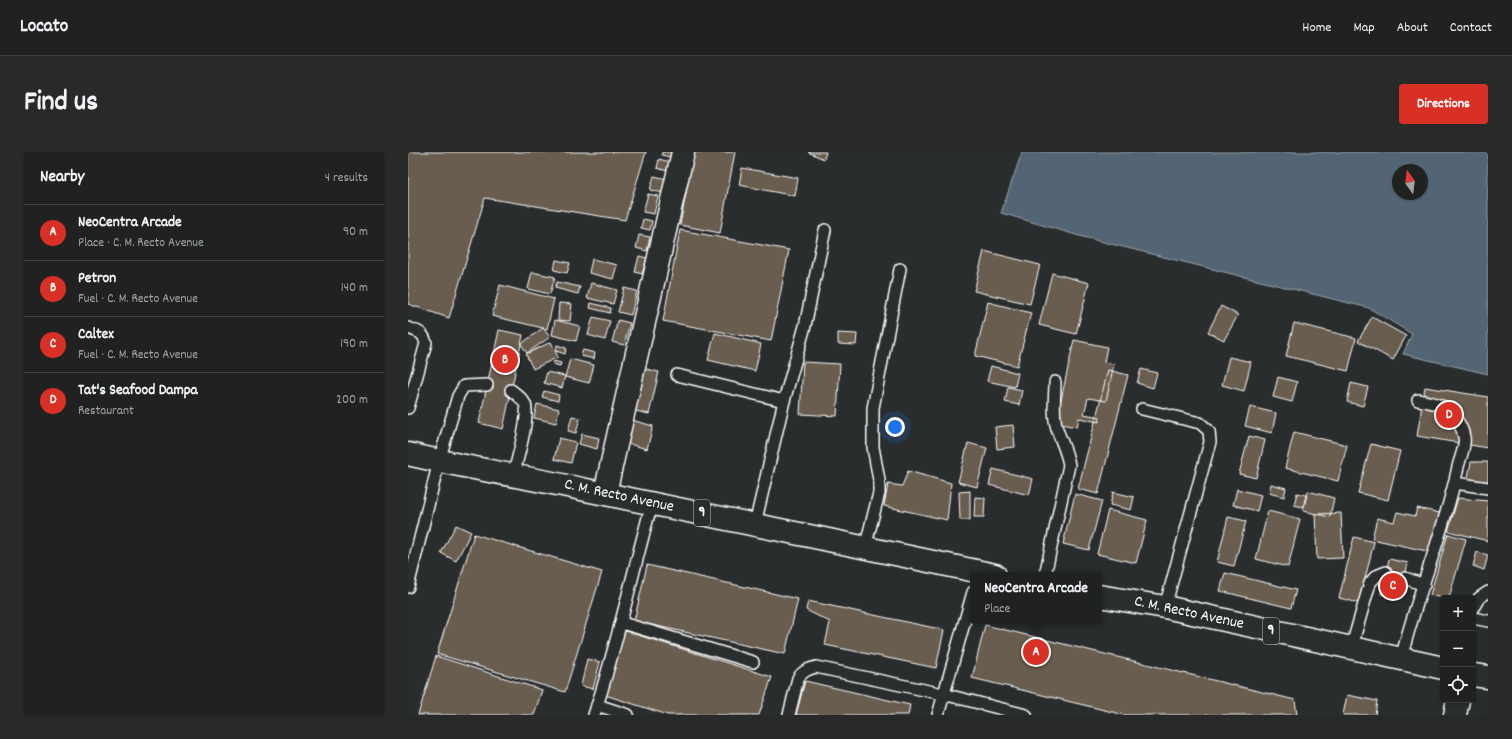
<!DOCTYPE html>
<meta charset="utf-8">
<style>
body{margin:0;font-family:Dekko,sans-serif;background:#282a2a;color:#f1f3f6}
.controls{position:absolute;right:12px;bottom:12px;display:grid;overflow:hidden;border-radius:4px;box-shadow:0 1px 3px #0004}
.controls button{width:36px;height:36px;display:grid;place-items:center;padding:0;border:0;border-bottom:1px solid #3d3f40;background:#202222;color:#f1f3f6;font:20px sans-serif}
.compass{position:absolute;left:984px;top:12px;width:36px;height:36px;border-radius:50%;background:#202222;box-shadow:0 1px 3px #0004;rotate:346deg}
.you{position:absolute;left:487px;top:275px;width:14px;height:14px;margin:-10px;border:3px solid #fff;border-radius:50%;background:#1a73e8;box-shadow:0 0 0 6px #1a73e833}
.badge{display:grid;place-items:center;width:26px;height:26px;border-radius:50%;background:#d93025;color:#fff;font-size:13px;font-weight:700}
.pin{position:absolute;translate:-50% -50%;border:2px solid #fff;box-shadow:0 1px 4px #0006}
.popup{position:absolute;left:562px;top:420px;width:132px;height:52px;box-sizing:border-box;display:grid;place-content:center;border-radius:4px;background:#202222;filter:drop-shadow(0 1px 3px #0005);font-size:13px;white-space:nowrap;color:#a2a4a5}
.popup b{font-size:15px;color:#f1f3f6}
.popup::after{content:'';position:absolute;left:50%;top:100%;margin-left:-8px;border:8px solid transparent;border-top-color:#202222}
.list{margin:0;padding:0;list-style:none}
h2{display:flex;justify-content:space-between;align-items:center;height:52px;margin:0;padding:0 16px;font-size:17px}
h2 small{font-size:13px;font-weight:400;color:#a2a4a5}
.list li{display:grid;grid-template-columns:26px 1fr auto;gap:12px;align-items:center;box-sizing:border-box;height:56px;padding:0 16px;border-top:1px solid #3d3f40}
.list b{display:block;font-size:15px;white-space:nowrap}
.list p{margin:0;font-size:13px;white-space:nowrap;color:#a2a4a5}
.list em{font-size:13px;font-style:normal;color:#a2a4a5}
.icon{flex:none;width:22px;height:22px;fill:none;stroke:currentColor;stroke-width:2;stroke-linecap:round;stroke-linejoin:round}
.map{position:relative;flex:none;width:1080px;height:563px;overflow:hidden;border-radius:4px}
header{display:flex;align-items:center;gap:24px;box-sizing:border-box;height:56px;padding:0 20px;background:#202222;border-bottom:1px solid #3d3f40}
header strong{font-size:19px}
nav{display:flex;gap:22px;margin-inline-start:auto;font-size:14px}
.intro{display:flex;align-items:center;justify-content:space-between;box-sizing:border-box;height:96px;padding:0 24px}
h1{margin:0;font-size:28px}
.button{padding:10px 18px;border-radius:4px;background:#d93025;color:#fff;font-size:14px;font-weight:700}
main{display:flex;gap:24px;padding:0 24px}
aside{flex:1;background:#202222;border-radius:4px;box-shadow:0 1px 3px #0004}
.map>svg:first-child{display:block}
</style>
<header>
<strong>Locato</strong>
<nav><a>Home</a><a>Map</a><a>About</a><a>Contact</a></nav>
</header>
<div class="intro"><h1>Find us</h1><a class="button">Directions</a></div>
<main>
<aside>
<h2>Nearby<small>4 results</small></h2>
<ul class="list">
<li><span class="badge">A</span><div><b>NeoCentra Arcade</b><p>Place · C. M. Recto Avenue</p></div><em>90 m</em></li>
<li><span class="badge">B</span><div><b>Petron</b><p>Fuel · C. M. Recto Avenue</p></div><em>140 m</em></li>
<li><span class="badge">C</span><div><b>Caltex</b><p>Fuel · C. M. Recto Avenue</p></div><em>190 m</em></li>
<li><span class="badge">D</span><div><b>Tat's Seafood Dampa</b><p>Restaurant</p></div><em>200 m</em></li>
</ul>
</aside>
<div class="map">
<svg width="1080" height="563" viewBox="0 0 1080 563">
<rect width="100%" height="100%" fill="#2a2d2e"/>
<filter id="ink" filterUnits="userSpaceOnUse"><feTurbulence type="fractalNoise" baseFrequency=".025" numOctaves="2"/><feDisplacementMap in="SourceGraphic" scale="8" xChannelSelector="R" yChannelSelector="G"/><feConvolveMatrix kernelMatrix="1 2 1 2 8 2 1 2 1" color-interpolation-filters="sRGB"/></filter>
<g filter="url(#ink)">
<path fill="#536575" stroke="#98a3ac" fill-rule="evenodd" d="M 614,0 L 1080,0 L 1080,222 L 995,202 L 1004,182 L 961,156 L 675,85 L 593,61 ZM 990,18 L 1014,18 L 1014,42 L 990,42 Z"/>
<path fill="#695d50" stroke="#fff" d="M 0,0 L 238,0 L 217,68 L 77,46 L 41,166 L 0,152 Z
M 254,0 L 271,0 L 270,7 L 254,3 Z
M 286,0 L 327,0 L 312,81 L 272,73 Z
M 400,0 L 418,0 L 416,7 Z
M 251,7 L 265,11 L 263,20 L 249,16 Z
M 334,16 L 390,26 L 387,44 L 331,33 Z
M 246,24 L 259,27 L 255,41 L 242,38 Z
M 240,42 L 250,44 L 246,62 L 235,60 Z
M 235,67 L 244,69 L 242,78 L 233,76 Z
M 272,78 L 381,98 L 363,189 L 255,169 Z
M 231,83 L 242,85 L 239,99 L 228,96 Z
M 576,99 L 632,113 L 622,152 L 566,139 Z
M 231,104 L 239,106 L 234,122 L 227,120 Z
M 184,107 L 209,113 L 205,127 L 181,121 Z
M 148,108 L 162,111 L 159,121 L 146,118 Z
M 124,120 L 147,125 L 142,142 L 120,137 Z
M 644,121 L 681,131 L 668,182 L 631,173 Z
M 149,130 L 172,135 L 170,142 L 147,136 Z
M 183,131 L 209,138 L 205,152 L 179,146 Z
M 92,133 L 146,147 L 139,177 L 84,164 Z
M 216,136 L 229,139 L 223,163 L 210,160 Z
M 580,150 L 623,161 L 609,214 L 567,204 Z
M 151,151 L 164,152 L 162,169 L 150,168 Z
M 183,151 L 203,156 L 202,161 L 182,156 Z
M 813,154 L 830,163 L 816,188 L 800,180 Z
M 185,165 L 202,169 L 197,188 L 180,183 Z
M 964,165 L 998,184 L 985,208 L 950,189 Z
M 147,168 L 172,174 L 168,189 L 144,183 Z
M 210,168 L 222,171 L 216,193 L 204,190 Z
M 886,171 L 948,186 L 940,219 L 878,204 Z
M 135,176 L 142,185 L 119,201 L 113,192 Z
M 91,178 L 115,183 L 95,277 L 71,271 Z
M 307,181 L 353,192 L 347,219 L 300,208 Z
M 430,181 L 449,182 L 448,193 L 430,192 Z
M 666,188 L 699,195 L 696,210 L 706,212 L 698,249 L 680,246 L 676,262 L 692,265 L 691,270 L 671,266 L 669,275 L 648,271 Z
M 143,190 L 150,205 L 125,217 L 118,202 Z
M 149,193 L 158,196 L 157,202 L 148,199 Z
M 175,198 L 187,201 L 186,207 L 173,204 Z
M 821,205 L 843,210 L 836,239 L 814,233 Z
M 162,207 L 186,213 L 181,231 L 157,225 Z
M 146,209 L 153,211 L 152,214 L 145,212 Z
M 395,210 L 432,212 L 429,264 L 392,262 Z
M 583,214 L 610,221 L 607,235 L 579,229 Z
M 234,216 L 251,220 L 241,262 L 223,258 Z
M 733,217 L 749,221 L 745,236 L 729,231 Z
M 700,218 L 720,223 L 690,342 L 670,337 Z
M 139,220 L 157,224 L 154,236 L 136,231 Z
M 870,225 L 889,230 L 884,250 L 865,245 Z
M 943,231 L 960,235 L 955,254 L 939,250 Z
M 600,235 L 614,238 L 611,253 L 597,250 Z
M 1017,235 L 1080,245 L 1080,296 L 1009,284 Z
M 136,239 L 151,243 L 150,249 L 134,245 Z
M 129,252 L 151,257 L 148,271 L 126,266 Z
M 842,255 L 868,261 L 864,281 L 837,274 Z
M 164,264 L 172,266 L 168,281 L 160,279 Z
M 220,267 L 245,274 L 239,297 L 214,290 Z
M 605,273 L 607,295 L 589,297 L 587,275 Z
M 886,280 L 939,293 L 930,329 L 877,316 Z
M 174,282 L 191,286 L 189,297 L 171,292 Z
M 841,284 L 857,288 L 848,326 L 831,322 Z
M 151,286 L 168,290 L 163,311 L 146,307 Z
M 560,291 L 579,296 L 569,335 L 550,330 Z
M 963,292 L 992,299 L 980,348 L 950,341 Z
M 1063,310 L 1080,310 L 1080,332 L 1059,330 Z
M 585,317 L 625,327 L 621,343 L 581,333 Z
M 500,319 L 543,331 L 539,368 L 476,354 L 480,332 L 494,334 Z
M 863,332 L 878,336 L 876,345 L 861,341 Z
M 829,337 L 853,343 L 849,359 L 825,353 Z
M 562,339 L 562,368 L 552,368 L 551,340 Z
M 900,339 L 926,346 L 922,365 L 895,359 Z
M 705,340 L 726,345 L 723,358 L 702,353 Z
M 889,341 L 898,343 L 895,355 L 886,353 Z
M 667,342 L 694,349 L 681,398 L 655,392 Z
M 567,345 L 577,346 L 576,365 L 566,365 Z
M 1050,346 L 1080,349 L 1080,389 L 1040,379 Z
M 1009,356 L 1032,361 L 1023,400 L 964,387 L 969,366 L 986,370 L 989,360 L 1007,364 Z
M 700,358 L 739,368 L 728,411 L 689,402 Z
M 860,359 L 892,367 L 880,415 L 848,407 Z
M 933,361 L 935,406 L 909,407 L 907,362 Z
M 820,365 L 838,369 L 826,414 L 809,410 Z
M 48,373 L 63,380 L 48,409 L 33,401 Z
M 66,382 L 194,420 L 157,540 L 29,502 Z
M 1040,382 L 1058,387 L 1041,446 L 1035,446 L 1022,443 Z
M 946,385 L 966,390 L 951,451 L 931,446 Z
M 1069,400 L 1080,403 L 1076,418 L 1065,414 Z
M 981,407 L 1000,411 L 992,446 L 973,442 Z
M 239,413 L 390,447 L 377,502 L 226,469 Z
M 817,421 L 888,438 L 883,456 L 812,439 Z
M 400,449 L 536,478 L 528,516 L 417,493 L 422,470 L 398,458 Z
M 577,473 L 887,548 L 889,563 L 717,563 L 564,526 Z
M 217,479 L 364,525 L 351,563 L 260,563 L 197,543 Z
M 28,504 L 134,538 L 126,563 L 10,563 Z
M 179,507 L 192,510 L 185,537 L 173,534 Z
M 397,529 L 502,553 L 500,563 L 388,563 Z
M 939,543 L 969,549 L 967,563 L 935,563 Z"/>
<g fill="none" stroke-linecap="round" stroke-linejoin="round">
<g stroke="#fff" stroke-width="14">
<path id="service" d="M 0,176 C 11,180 15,180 18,191 L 0,256
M 269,223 L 376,249
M 103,238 C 108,242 114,246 117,252 C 122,264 109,309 105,324
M 734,257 L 792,271 L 801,279 L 802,290 L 757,455
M 1047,331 L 1080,336
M 347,372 L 376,249 L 397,174 L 417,78
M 457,396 L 471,341 L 471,328 L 465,295 L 465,256 L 492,117
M 637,423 L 661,313 C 659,300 653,289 649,277 C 644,262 647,246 647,230
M 997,426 L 1016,433
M 0,435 L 31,309 L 50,244 L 56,234 L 79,233
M 1065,456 L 1071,446 L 1080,440
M 1065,466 L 1080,469
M 214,471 L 345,510
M 943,497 L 962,431 L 968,424 L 978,420
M 993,507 C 1009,442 1036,381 1050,315 C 1052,306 1058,294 1056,285 C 1054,272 1042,256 1028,252 C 1023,250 1016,249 1010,248
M 189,553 L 220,563
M 186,563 C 209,494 224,422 244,351
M 381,563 L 390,526 C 395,519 400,517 408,515 L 535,542 L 618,563
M 530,563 L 565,440"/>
</g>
<g stroke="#fff" stroke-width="25">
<path id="minor" d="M 197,341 L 275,0"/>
</g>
<g stroke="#fff" stroke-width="25">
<path id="tertiary" d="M 1047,563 L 1050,548"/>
</g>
<g stroke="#fff" stroke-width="25">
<path id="trunk" d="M 0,302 C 59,316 119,325 178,338 C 314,366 451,394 587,423
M 691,444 L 757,455 L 1035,516
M 1065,523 L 1080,525"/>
</g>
<use href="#service" stroke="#2a2d2e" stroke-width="11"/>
<use href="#minor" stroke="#2a2d2e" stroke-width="22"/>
<use href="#tertiary" stroke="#2a2d2e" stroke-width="22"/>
<use href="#trunk" stroke="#2a2d2e" stroke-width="22"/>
</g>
</g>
<g text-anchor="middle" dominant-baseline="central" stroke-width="3" stroke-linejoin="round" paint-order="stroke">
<g fill="#2a2d2e" stroke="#bfc0c0" stroke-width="1">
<rect x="286" y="348" width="16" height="26" rx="3"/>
<rect x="855" y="466" width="16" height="26" rx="3"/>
</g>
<g font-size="15" font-weight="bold" fill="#fff">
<text x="294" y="361">9</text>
<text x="863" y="479">9</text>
</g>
<g font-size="16" fill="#fff" stroke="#2a2d2e">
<text transform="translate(211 344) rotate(12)">C. M. Recto Avenue</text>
<text transform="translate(781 461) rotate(12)">C. M. Recto Avenue</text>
</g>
</g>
</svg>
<div class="controls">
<button>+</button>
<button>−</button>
<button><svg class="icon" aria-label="locate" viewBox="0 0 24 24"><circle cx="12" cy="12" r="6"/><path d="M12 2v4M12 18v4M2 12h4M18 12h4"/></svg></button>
</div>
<svg class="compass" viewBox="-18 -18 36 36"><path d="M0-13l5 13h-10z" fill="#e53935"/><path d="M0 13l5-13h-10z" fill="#a2a4a5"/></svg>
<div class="you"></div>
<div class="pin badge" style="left:628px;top:500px">A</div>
<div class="popup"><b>NeoCentra Arcade</b>Place</div>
<div class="pin badge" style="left:97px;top:208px">B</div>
<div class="pin badge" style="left:985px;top:434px">C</div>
<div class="pin badge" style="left:1041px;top:263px">D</div>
</div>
</main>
